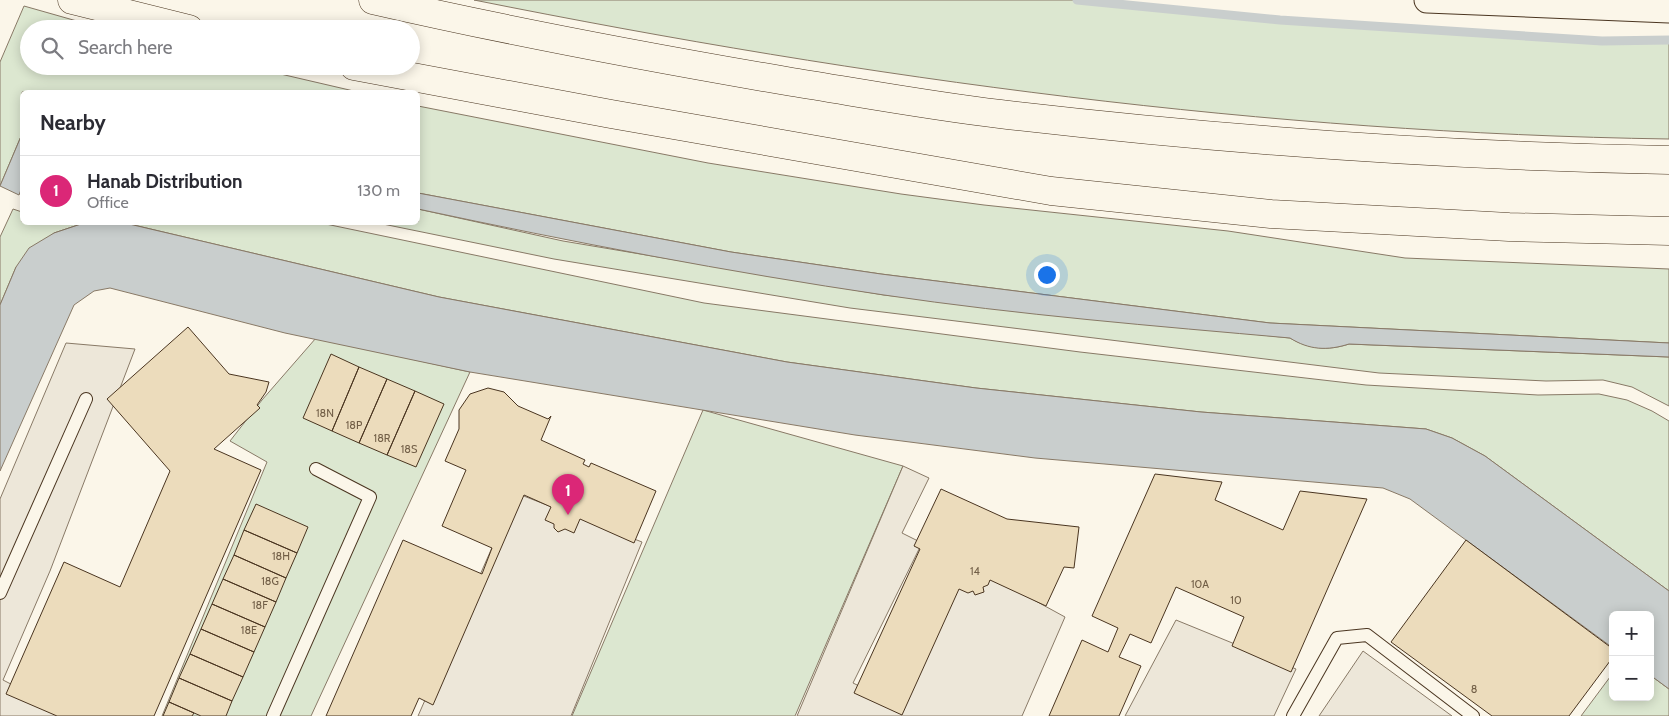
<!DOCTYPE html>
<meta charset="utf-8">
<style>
body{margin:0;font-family:Cabin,sans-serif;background:#f7f7f7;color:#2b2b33}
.controls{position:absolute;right:15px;bottom:15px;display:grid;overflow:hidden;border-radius:8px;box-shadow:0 2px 12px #0003}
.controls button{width:45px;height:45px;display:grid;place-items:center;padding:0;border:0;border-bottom:1px solid #e1e1e2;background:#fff;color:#2b2b33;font:25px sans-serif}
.you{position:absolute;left:1046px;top:274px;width:18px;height:18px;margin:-12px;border:4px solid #fff;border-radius:50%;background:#1a73e8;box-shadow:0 0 0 8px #1a73e833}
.badge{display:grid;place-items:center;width:32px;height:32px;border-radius:50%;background:#db2777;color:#fff;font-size:16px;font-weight:700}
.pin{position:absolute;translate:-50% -41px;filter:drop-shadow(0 1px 2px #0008)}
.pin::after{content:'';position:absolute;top:26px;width:18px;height:15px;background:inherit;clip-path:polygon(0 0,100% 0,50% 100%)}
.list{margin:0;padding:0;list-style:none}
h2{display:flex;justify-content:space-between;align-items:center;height:65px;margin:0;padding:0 20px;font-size:21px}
h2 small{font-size:16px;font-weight:400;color:#7c7c81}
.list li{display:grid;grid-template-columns:32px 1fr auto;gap:15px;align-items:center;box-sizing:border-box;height:70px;padding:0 20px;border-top:1px solid #e1e1e2}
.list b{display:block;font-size:19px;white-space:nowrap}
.list p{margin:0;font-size:16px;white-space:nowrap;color:#7c7c81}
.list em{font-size:16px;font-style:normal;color:#7c7c81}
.icon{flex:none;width:28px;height:28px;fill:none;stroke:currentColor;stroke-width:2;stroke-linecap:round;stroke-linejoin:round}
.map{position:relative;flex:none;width:1669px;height:716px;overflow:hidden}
.search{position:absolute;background:#fff;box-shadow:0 2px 12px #0003;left:20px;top:20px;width:400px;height:55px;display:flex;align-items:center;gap:12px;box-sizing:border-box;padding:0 18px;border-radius:28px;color:#7c7c81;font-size:19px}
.panel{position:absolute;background:#fff;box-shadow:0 2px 12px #0003;left:20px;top:90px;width:400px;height:135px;border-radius:8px}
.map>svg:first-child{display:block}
</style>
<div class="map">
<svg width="1669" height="716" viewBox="0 0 1669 716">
<rect width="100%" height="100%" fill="#fbf6e9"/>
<path fill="#dce7d0" stroke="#887966" d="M 474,0 L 1077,0 L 1280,20 L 1602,41 L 1669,40 L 1669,139 C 1267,133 868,79 474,0 Z
M 24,6 L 105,29 L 29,29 L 29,66 L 246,66 L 358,92 L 22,92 L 22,134 L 0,186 L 0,62 Z
M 418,106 L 708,163 L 901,194 L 984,205 L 1228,231 L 1405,258 L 1669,269 L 1669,343 L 1270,323 L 881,274 L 731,252 L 418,193 Z
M 13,209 L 22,212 L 22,222 L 84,223 L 54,233 L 16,267 L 0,305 L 0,237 Z
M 418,209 L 563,241 L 884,295 L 1290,338 C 1309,349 1328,351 1349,344 L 1669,357 L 1669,406 L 1632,387 L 1603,380 L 1546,381 L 1379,373 L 850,308 L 554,259 L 378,223 L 418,222 Z
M 125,223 L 321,223 L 704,303 L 1080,352 L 1366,385 L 1538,395 L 1599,394 L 1627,400 L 1652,411 L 1669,421 L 1669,591 L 1485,456 L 1452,438 L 1426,429 L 1201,412 L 976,388 L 787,362 L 439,297 Z
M 316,338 L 470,372 L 311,716 L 162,716 L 267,462 L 230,441 L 262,400 Z
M 703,410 L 903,466 L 795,716 L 572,716 Z
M 1613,673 L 1613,697 L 1650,697 L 1650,675 L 1669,689 L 1669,716 L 1581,716 Z"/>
<path fill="#ede7d9" stroke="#887966" d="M 66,343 L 135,349 L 50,571 L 3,680 L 73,716 L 0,716 L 0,499 Z
M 903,466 L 929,478 L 902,533 L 922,543 L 853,683 L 898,705 L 968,564 L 1065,617 L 1022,716 L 797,716 Z
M 516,493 L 642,542 L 571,716 L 418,716 Z
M 1176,620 L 1296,669 L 1274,716 L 1125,716 Z
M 1363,651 L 1452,716 L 1319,716 Z"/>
<path fill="#c9cecd" stroke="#887966" d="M 22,134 L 22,187 L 19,195 L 0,186 Z
M 418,193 L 731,252 L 881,274 L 1270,323 L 1669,343 L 1669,357 L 1349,344 C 1327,351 1309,350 1290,338 C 1155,326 1019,315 884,295 C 728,272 572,242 418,209 Z
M 84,223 L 125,223 L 439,297 L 787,362 L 976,388 L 1201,412 L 1426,429 L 1452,438 L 1485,456 L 1669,591 L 1669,689 L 1650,675 L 1650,615 L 1613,615 L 1613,648 L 1410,499 L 1383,488 L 1035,458 L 855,435 L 470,372 L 285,333 L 110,288 L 94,291 L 74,305 L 0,471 L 0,305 L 16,267 L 29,248 L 54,233 Z"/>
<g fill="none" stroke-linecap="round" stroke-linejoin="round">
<path stroke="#c9cecd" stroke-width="9" d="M 1077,0 L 1280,20 L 1602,41 L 1669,40"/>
</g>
<path fill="#ecdcbc" stroke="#4a3520" d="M 188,327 L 229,374 L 269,382 L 266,392 L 257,405 L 260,408 L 214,449 L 261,470 L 154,716 L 57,716 L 6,694 L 64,562 L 120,587 L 170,471 L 107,399 Z
M 331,354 L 359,367 L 332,431 L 303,418 Z
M 359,367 L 387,379 L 359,443 L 332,431 Z
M 387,379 L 415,391 L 387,455 L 359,443 Z
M 488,388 L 504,392 L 518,406 L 548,419 L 551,416 L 541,440 L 585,460 L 583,464 L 589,467 L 591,463 L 656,491 L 634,543 L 580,519 L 574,533 L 565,529 L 558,532 L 554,528 L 554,524 L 545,520 L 551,507 L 524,495 L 433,705 L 419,698 L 411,716 L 326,716 L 403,540 L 482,574 L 492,548 L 442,526 L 466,470 L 445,461 L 459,429 L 459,410 L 470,394 Z
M 415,391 L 444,404 L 416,467 L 387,455 Z
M 1155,474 L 1222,482 L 1215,500 L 1283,530 L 1300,491 L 1367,499 L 1291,672 L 1232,646 L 1244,617 L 1176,587 L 1151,643 L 1130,634 L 1119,657 L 1141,666 L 1119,716 L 1049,716 L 1082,640 L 1108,652 L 1118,628 L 1092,616 Z
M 941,489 L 1007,519 L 1079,527 L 1074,568 L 1064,567 L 1046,606 L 990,580 L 988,585 L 983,587 L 984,592 L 975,595 L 973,591 L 968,593 L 959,589 L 902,715 L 854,693 L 920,549 L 914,546 Z
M 256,504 L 308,527 L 297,553 L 244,530 Z
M 244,530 L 297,553 L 286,578 L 234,555 Z
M 1466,540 L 1613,649 L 1613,657 L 1569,716 L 1492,716 L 1391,642 Z
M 234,555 L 286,578 L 276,602 L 223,579 Z
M 223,579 L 276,602 L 265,627 L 212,604 Z
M 212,604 L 265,627 L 254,652 L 201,629 Z
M 201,629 L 254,652 L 243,677 L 190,654 Z
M 190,654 L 243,677 L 232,701 L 179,678 Z
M 179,678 L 232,701 L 226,716 L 201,716 L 169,702 Z
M 169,702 L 194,713 L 192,716 L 163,716 Z"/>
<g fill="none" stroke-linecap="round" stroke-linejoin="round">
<g stroke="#4a3520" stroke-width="14">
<path id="lane" d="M 0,593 L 86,399
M 273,716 L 370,497 L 316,469
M 1293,716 L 1337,638 L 1367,635 L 1473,716"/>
</g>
<g stroke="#4a3520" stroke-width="27">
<path id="street" d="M 1427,0 L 1669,10"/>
</g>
<g stroke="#4a3520" stroke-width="29">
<path id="highway" d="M 72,0 L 189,29
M 373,0 C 512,32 652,58 792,82 C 861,93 931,106 1000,114 C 1222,140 1446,156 1669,160
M 354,66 L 611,114 L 1051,191 L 1271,214 L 1509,227 L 1669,231"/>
</g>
<use href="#lane" stroke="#fbf6e9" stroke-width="12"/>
<use href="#street" stroke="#fbf6e9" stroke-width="25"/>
<use href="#highway" stroke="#fbf6e9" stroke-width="28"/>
</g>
<g text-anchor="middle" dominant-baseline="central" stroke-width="4" stroke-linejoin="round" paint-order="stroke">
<g font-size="11" fill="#725f47">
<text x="325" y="413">18N</text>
<text x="354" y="425">18P</text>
<text x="382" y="438">18R</text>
<text x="409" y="449">18S</text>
<text x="281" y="556">18H</text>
<text x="975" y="571">14</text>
<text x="270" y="581">18G</text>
<text x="1200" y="584">10A</text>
<text x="1236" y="600">10</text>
<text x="260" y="605">18F</text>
<text x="249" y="630">18E</text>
<text x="1474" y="689">8</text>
</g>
</g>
</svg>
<div class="controls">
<button>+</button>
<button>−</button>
</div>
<div class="you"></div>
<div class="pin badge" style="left:568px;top:515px">1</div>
<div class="search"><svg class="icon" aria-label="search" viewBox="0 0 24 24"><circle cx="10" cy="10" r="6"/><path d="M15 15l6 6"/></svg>Search here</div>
<section class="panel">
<h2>Nearby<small></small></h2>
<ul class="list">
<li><span class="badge">1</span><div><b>Hanab Distribution</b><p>Office</p></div><em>130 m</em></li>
</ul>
</section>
</div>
